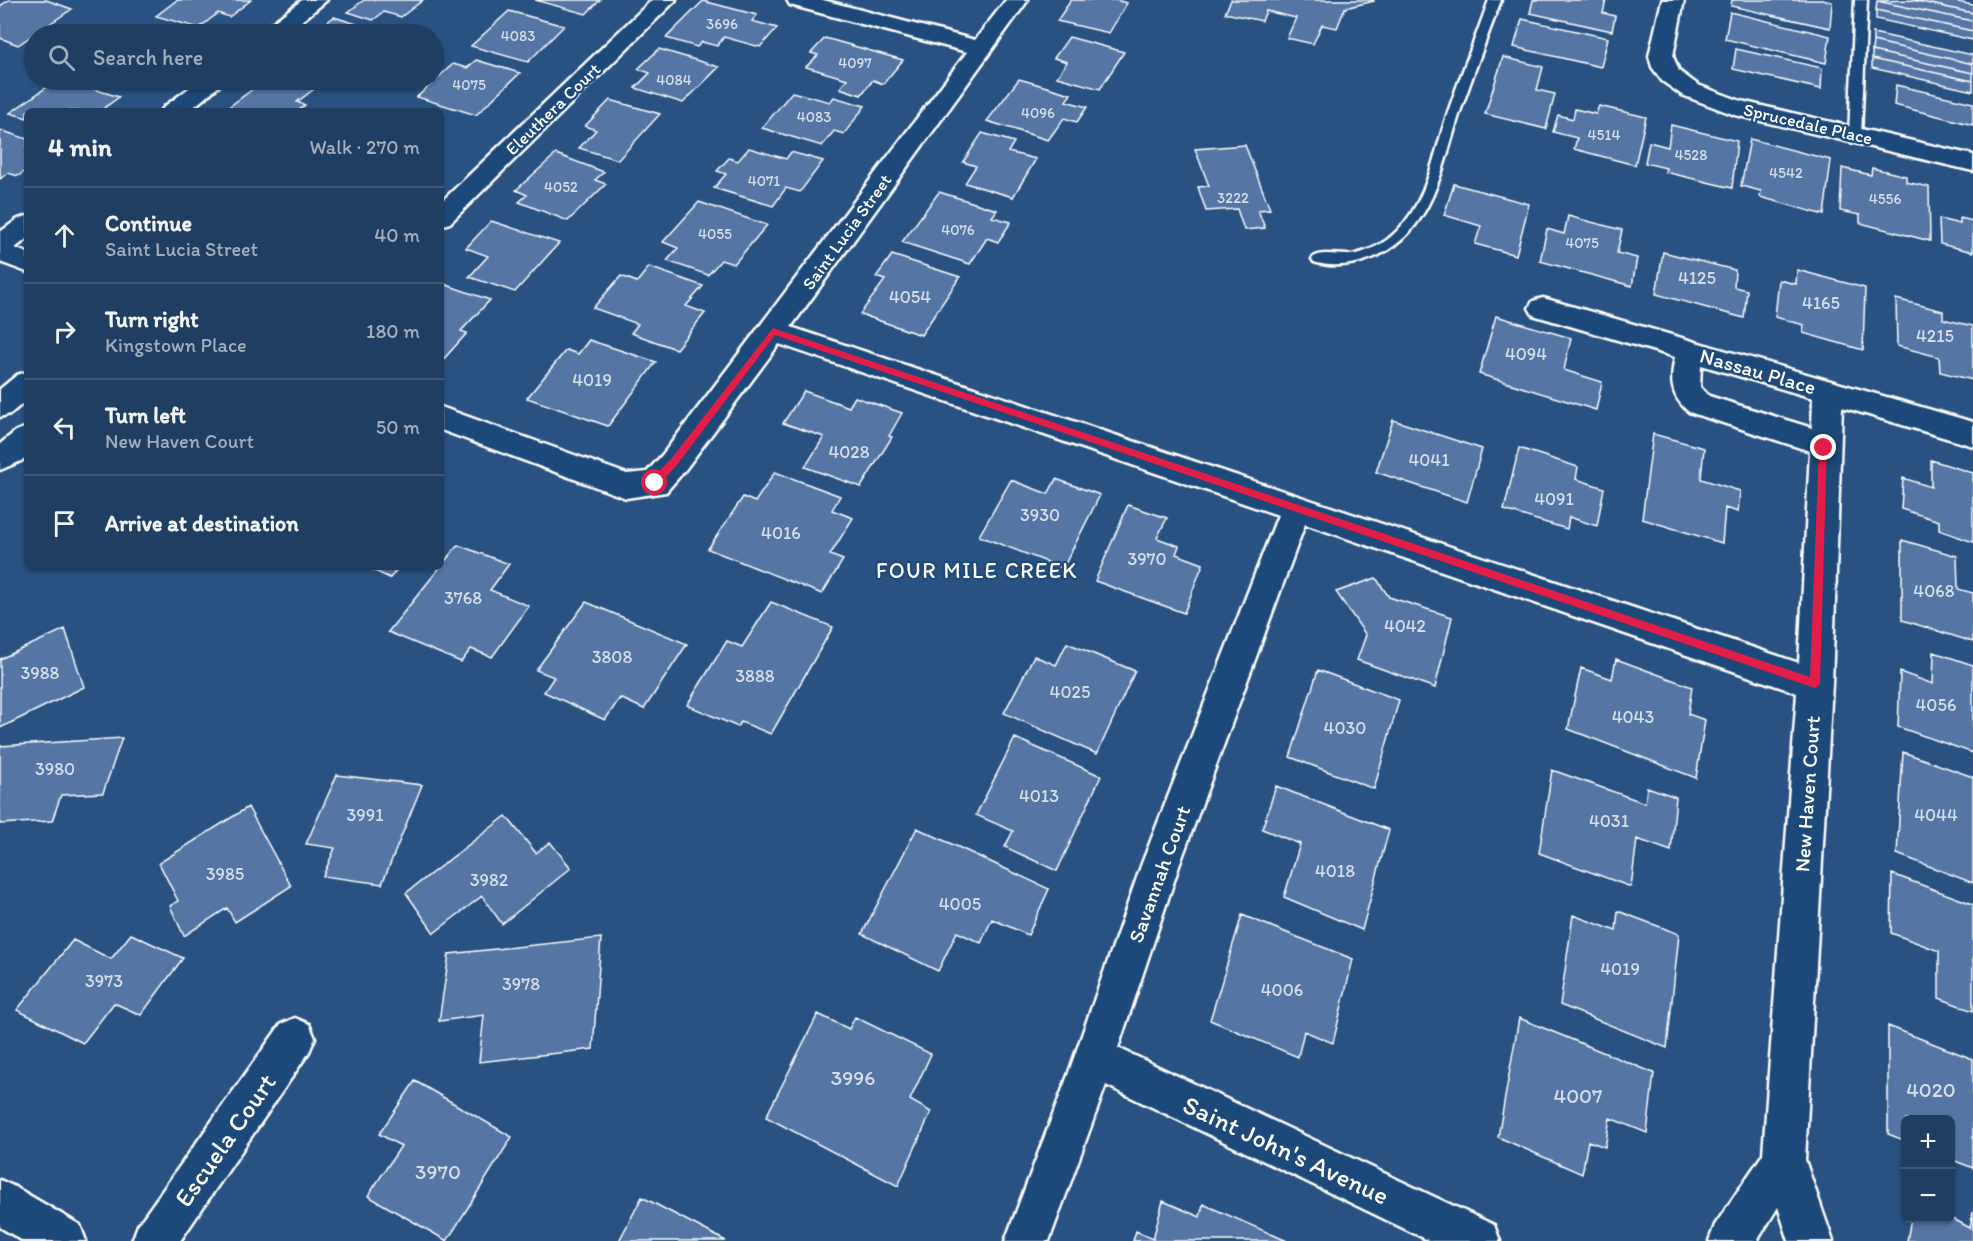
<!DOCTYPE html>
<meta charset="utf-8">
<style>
body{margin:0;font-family:Itim,sans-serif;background:#2c496b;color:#f1f3f6}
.controls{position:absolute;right:18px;bottom:18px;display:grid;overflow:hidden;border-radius:9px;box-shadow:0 2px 4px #0004}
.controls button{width:54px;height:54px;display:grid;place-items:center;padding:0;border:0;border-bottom:2px solid #3c5777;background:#1f3e62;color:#f1f3f6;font:30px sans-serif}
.stop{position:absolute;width:18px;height:18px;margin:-14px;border:4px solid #e11d48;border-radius:50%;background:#fff}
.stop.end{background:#e11d48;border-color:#fff;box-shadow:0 2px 6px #0008}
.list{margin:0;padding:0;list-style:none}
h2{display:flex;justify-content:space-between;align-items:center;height:78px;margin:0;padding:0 24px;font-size:26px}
h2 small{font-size:20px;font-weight:400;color:#a1aebe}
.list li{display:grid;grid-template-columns:39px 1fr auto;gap:18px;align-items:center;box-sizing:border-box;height:96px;padding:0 24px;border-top:2px solid #3c5777}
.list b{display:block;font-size:22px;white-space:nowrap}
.list p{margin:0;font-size:20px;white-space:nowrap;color:#a1aebe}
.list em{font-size:20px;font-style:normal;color:#a1aebe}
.icon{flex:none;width:33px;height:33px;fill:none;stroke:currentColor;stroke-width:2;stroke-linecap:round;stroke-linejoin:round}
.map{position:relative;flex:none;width:1973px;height:1241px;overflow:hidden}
.search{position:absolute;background:#1f3e62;box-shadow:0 2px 4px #0004;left:24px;top:24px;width:420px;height:66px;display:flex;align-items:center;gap:15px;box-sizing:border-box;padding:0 21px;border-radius:33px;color:#a1aebe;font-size:22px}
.panel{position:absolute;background:#1f3e62;box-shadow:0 2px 4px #0004;left:24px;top:108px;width:420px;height:462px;border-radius:9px}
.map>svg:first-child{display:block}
</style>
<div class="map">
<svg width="1973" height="1241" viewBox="0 0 1973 1241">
<rect width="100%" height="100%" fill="#295282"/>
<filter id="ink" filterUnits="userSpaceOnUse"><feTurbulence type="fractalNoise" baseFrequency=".0167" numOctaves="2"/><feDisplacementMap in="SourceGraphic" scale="12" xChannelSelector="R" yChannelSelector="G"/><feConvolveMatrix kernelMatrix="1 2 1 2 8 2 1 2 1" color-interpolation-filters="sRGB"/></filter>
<g filter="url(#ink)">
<path fill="#5576a5" stroke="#fff" stroke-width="1.5" d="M 9,0 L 46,0 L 72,9 L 18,45 L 0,38 L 0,6 Z
M 177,0 L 251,0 L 229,17 L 218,13 L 199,28 L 156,16 Z
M 364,0 L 423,0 L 401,17 L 384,12 L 373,20 L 348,12 Z
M 535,0 L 600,0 L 586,14 Z
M 1071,0 L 1115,0 L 1127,3 L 1109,33 L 1057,21 Z
M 1231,0 L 1373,0 L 1374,1 L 1345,8 L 1337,28 L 1322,25 L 1313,44 L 1287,38 L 1296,18 L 1266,11 L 1262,21 L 1225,13 Z
M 1533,0 L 1606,0 L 1603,13 L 1615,16 L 1612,31 L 1530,13 Z
M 1732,0 L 1822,0 L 1832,2 L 1830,28 L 1731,6 Z
M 1912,0 L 1948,0 L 1973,5 L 1973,13 Z
M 1912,0 L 1973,13 L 1973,21 L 1877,1 Z
M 703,1 L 757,15 L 752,21 L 777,28 L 760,47 L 724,37 L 717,46 L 702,42 L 697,47 L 666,38 Z
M 1877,1 L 1973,21 L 1973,31 L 1876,10 Z
M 1876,10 L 1973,31 L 1973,40 L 1876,19 Z
M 509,11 L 564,26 L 528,62 L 471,46 Z
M 1730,12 L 1830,36 L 1826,63 L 1725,39 Z
M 334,17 L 388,34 L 311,34 Z
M 1522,19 L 1608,38 L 1601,67 L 1514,47 Z
M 1873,33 L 1973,55 L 1973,64 L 1873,41 Z
M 1069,37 L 1124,52 L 1100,89 L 1057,77 L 1067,62 L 1054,58 Z
M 825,38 L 903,60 L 883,84 L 873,80 L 861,95 L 840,88 L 847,79 L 806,67 L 818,55 L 811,53 Z
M 1873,41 L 1973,64 L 1973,73 L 1872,51 Z
M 659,49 L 719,67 L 683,103 L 635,88 L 650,73 L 638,69 Z
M 1736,49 L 1822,68 L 1821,89 L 1733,69 Z
M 1872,51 L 1973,73 L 1973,81 L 1872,59 Z
M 1503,57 L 1543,67 L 1537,90 L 1555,94 L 1546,129 L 1485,114 Z
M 1872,59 L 1973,81 L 1973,91 L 1872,68 Z
M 476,60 L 520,73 L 476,115 L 417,97 L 453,64 L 467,68 Z
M 1019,79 L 1071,94 L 1066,101 L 1087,107 L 1077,122 L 1064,118 L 1048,140 L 987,121 Z
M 57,80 L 65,80 L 119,97 L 100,111 L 27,111 L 27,118 L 10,113 Z
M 254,80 L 313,80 L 322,83 L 297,102 L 305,105 L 298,111 L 232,111 L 226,109 L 261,83 Z
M 1896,85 L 1973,103 L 1973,125 L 1894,105 Z
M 792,92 L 830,102 L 834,97 L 865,106 L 844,134 L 834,131 L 822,146 L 762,128 Z
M 610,100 L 660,114 L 618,160 L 579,148 L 596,130 L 585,126 Z
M 1599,106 L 1646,117 L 1635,165 L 1574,149 L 1577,138 L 1553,132 L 1558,115 L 1573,119 L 1575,109 L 1596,114 Z
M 1671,125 L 1737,141 L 1732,188 L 1665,172 L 1666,168 L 1645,163 L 1649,142 L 1668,147 Z
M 0,130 L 27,139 L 27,170 L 18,176 L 8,173 L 0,179 Z
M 982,133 L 1014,142 L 1008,152 L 1036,159 L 1013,197 L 965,183 L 976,166 L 963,162 Z
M 1750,139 L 1831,160 L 1824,215 L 1760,197 L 1761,191 L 1741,186 Z
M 1245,145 L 1270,209 L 1258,210 L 1265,228 L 1244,230 L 1237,209 L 1206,211 L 1198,187 L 1209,186 L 1195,149 Z
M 749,148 L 786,159 L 791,152 L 823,161 L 800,192 L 786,188 L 773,206 L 714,188 L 726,174 L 717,171 L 729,158 L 738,161 Z
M 556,154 L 604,172 L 595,180 L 606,184 L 568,221 L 519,202 L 527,195 L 516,190 Z
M 1842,168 L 1871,175 L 1872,168 L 1906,176 L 1906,182 L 1929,187 L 1930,241 L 1860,223 L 1860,215 L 1840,211 Z
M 1454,184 L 1529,204 L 1516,255 L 1475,244 L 1481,226 L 1444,215 Z
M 939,192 L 997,210 L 992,217 L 1011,222 L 998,242 L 987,238 L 970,264 L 902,242 Z
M 699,202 L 767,225 L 734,264 L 721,260 L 708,275 L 667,261 L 678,248 L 663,242 Z
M 1568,216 L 1622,230 L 1617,253 L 1637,258 L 1632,286 L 1540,261 L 1547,229 L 1564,234 Z
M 1960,218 L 1973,221 L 1973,252 L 1940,244 L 1939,219 L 1960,224 Z
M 491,221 L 559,243 L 515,292 L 469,277 L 488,256 L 466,248 Z
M 1663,252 L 1735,270 L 1734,287 L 1747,290 L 1744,318 L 1656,294 Z
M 892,255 L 960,277 L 921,335 L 860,314 L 885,280 L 876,277 Z
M 649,267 L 703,286 L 686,306 L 705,313 L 676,349 L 631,333 L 638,324 L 593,308 L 621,276 L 637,282 Z
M 1797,270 L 1865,288 L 1863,350 L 1803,333 L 1804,325 L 1775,317 L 1779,280 L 1796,284 Z
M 441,283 L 490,300 L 461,331 L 467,333 L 441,362 Z
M 1896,299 L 1943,311 L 1943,319 L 1973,326 L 1973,380 L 1940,372 L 1939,357 L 1897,346 Z
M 1496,316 L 1571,338 L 1564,370 L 1602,382 L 1596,410 L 1479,374 Z
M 589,340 L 656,362 L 608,426 L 527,398 L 566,350 L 578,354 Z
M 804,391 L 849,407 L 855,397 L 902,413 L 889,436 L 892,437 L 861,487 L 805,467 L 824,437 L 783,423 Z
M 1393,420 L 1482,449 L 1467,502 L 1376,472 Z
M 1653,434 L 1704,448 L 1701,479 L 1740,491 L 1738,512 L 1725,508 L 1722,543 L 1642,519 Z
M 1519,448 L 1578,467 L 1576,479 L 1604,488 L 1597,526 L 1569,517 L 1567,529 L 1504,510 Z
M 1931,460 L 1973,473 L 1973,542 L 1939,530 L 1939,521 L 1901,509 L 1903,478 L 1931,487 Z
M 775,472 L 840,496 L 832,510 L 853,518 L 830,555 L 843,560 L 822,594 L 708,549 L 743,497 L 755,502 Z
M 1056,479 L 1100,495 L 1063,568 L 979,536 L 1011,480 L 1048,494 Z
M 1128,505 L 1167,518 L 1157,538 L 1179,546 L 1176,554 L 1203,564 L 1184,613 L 1095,581 Z
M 1902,540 L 1957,556 L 1958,589 L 1973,593 L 1973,642 L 1902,620 Z
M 458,545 L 509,564 L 490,590 L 529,606 L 492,657 L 471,649 L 461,662 L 388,632 Z
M 366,567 L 399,567 L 390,578 Z
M 1376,578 L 1389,597 L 1452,617 L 1435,688 L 1357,660 L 1366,635 L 1336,592 Z
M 586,602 L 687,644 L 644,709 L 620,698 L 605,720 L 544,692 L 554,677 L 536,670 Z
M 771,602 L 833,627 L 771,734 L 741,722 L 738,727 L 687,705 L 727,641 L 742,647 Z
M 65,629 L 84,687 L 0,728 L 0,659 Z
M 1067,643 L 1135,671 L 1097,754 L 1004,713 L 1034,656 L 1056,665 Z
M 1934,652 L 1973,665 L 1973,753 L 1898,727 L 1900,672 L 1933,684 Z
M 1616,659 L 1692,687 L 1688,714 L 1705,720 L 1696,778 L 1568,729 L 1581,668 L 1612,679 Z
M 1318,670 L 1399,700 L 1374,789 L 1290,757 Z
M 122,738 L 103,793 L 61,795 L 52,821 L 0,824 L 0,746 Z
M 1015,738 L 1101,776 L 1057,871 L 1005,847 L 1013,831 L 976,815 Z
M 1903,752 L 1973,777 L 1973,883 L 1897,854 Z
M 1552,770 L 1645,803 L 1647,787 L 1676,797 L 1671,851 L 1637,839 L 1631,887 L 1539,853 Z
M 337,775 L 422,785 L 382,884 L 323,876 L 335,848 L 306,844 Z
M 1276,786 L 1389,830 L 1362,930 L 1284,897 L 1300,844 L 1262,829 Z
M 248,807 L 291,886 L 235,922 L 227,908 L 184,936 L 170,906 L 178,901 L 159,863 Z
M 506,816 L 536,853 L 550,842 L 571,868 L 502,924 L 482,896 L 434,933 L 406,893 Z
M 917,828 L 1049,889 L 1028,935 L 992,919 L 981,943 L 957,932 L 938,971 L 862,934 Z
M 1892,874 L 1973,904 L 1973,1011 L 1939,998 L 1939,951 L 1891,933 Z
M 1618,911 L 1679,934 L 1667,1048 L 1560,1005 L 1573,915 L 1616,931 Z
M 1242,915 L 1353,959 L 1333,1043 L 1304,1031 L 1298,1057 L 1210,1020 Z
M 131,934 L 183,958 L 141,1015 L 114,1003 L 83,1043 L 17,1010 L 73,940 L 111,959 Z
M 601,938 L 593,1049 L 479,1062 L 484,1015 L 439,1021 L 449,954 Z
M 818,1014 L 849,1029 L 855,1017 L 931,1054 L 910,1100 L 931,1112 L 898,1186 L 766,1117 Z
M 1519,1018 L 1654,1073 L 1647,1133 L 1610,1118 L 1605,1147 L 1588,1141 L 1582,1174 L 1498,1137 Z
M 1888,1026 L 1973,1059 L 1973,1168 L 1950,1159 L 1950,1120 L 1906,1120 L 1906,1141 L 1888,1134 Z
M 415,1081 L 512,1137 L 447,1241 L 368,1196 L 401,1146 L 379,1134 Z
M 642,1197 L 726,1241 L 619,1241 Z
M 1163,1201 L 1200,1217 L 1203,1204 L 1287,1241 L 1133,1241 L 1136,1231 L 1153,1239 Z
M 1973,1212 L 1973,1241 L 1907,1241 L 1911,1218 L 1950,1217 L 1970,1228 Z"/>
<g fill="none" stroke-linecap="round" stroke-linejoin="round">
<g stroke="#fff" stroke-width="5">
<path id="service" d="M 1489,0 L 1501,0 C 1487,37 1473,74 1460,112 C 1442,167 1433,234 1372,258 C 1354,265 1333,268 1314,262 L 1312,259 C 1320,249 1344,258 1356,254 C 1370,251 1385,243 1396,232 C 1428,201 1434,153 1448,112 C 1461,74 1476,37 1489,0 Z
M 1855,0 L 1867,0 L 1861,135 L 1855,139 L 1849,135 Z"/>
</g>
<g stroke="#fff" stroke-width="5">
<path id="minor" d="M 302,0 L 327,0 L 286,34 L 261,34 L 264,29 Z
M 652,0 L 676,0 L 450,223 L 441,226 L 441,202 Z
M 787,0 L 823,0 L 975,40 L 1006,0 L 1028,0 L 791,327 L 1799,663 L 1810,451 L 1689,412 C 1670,396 1670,380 1675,357 L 1533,315 L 1529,308 L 1533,301 L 1543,298 L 1973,422 L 1973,446 L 1842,407 L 1832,684 L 1805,1160 L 1833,1241 L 1789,1241 L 1778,1207 L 1757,1241 L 1709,1241 L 1715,1225 L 1763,1154 L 1797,693 L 1305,524 L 1179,866 L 1118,1048 L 1494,1225 L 1500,1241 L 1430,1241 L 1106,1085 L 1049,1241 L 1005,1241 L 1067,1078 L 1141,866 L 1278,515 L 779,344 L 685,470 L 666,492 L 626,498 L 441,430 L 441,407 L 627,474 L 647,472 L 663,454 L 967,52 L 790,5 ZM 1701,365 L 1813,398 L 1812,428 L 1709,396 L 1700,387 Z
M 1662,0 L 1684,0 L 1673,56 L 1679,71 L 1698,85 L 1741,101 L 1973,155 L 1973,171 L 1735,115 L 1682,95 L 1662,81 L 1652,67 L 1649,56 Z
M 200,80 L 226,80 L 189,111 L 161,111 L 165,106 Z
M 27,216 L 27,239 L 15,248 L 27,253 L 27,272 L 0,262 L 0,232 L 18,219 Z
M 27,372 L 27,400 L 10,414 L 0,417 L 0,389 L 17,375 Z
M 27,427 L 27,456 L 21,461 L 0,470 L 0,444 L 16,431 Z
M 295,1018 L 309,1024 L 315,1038 L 309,1052 L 180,1241 L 132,1241 L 138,1225 L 281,1024 Z
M 0,1180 L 15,1187 L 80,1225 L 86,1241 L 23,1241 L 0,1227 Z"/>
</g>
<use href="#service" fill="#1f4a7a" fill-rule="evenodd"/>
<use href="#minor" fill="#1f4a7a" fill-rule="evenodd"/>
</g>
</g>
<path fill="#e11d48" d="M 773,328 L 1810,677 L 1819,448 L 1824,444 L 1827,445 L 1820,684 L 1815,688 L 775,335 L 677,465 L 658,486 L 651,486 L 651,480 L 671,459 Z"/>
<g text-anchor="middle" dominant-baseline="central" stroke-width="4.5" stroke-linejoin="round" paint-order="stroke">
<g font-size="15" fill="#d4dde8">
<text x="722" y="24">3696</text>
<text x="518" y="36">4083</text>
<text x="855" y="63">4097</text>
<text x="674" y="80">4084</text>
<text x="469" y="85">4075</text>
<text x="1038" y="113">4096</text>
<text x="814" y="117">4083</text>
<text x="1604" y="135">4514</text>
<text x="1691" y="155">4528</text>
<text x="1786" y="173">4542</text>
<text x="764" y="181">4071</text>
<text x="561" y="187">4052</text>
<text x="1233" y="198">3222</text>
<text x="1885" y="199">4556</text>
<text x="958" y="230">4076</text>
<text x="715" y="234">4055</text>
<text x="1582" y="243">4075</text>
</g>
<g font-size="18" fill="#fff" stroke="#1f4a7a">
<text transform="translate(553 109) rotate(-44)">Eleuthera Court</text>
<text transform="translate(1808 124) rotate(13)">Sprucedale Place</text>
<text transform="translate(847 232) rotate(-54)">Saint Lucia Street</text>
</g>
<g font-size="18" fill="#d4dde8">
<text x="1697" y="278">4125</text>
<text x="910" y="297">4054</text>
<text x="1821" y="303">4165</text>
<text x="1935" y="336">4215</text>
<text x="1526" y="354">4094</text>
<text x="592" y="380">4019</text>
<text x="849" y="452">4028</text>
<text x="1429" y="460">4041</text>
<text x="1554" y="499">4091</text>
<text x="1040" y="515">3930</text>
<text x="781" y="533">4016</text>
<text x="1147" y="559">3970</text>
<text x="1934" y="591">4068</text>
<text x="463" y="598">3768</text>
<text x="1405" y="626">4042</text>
<text x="612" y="657">3808</text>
<text x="40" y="673">3988</text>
<text x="755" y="676">3888</text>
<text x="1070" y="692">4025</text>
<text x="1936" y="705">4056</text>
<text x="1633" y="717">4043</text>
<text x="1345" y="728">4030</text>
<text x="55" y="769">3980</text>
<text x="1039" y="796">4013</text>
<text x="365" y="815">3991</text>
<text x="1936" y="815">4044</text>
<text x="1609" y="821">4031</text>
<text x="1335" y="871">4018</text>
<text x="225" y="874">3985</text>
<text x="489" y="880">3982</text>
<text x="960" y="904">4005</text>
<text x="1620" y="969">4019</text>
<text x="104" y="981">3973</text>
<text x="521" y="984">3978</text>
<text x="1282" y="990">4006</text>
</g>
<g font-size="21" fill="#fff" stroke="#1f4a7a">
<text transform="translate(1758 371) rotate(16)">Nassau Place</text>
<text transform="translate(1807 794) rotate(-86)">New Haven Court</text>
<text transform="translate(1159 874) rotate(-70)">Savannah Court</text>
</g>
<g font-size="21" fill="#d4dde8">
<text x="853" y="1077">3996</text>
<text x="1931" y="1089">4020</text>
<text x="1578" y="1095">4007</text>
<text x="438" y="1171">3970</text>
</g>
<g font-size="22" letter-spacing="1.5" fill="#fff" stroke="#1f4a7a">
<text x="977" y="570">FOUR MILE CREEK</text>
</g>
<g font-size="26" fill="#fff" stroke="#1f4a7a">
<text transform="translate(225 1140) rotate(-55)">Escuela Court</text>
<text transform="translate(1286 1150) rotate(25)">Saint John's Avenue</text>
</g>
</g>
</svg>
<div class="controls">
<button>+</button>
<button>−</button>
</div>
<div class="stop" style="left:655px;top:483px"></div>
<div class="stop end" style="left:1824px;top:448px"></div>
<div class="search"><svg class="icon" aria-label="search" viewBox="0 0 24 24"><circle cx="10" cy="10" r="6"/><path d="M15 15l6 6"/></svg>Search here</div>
<section class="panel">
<h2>4 min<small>Walk · 270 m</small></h2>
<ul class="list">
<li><svg class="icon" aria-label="ahead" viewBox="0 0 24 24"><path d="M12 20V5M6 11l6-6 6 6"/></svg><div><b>Continue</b><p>Saint Lucia Street</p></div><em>40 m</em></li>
<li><svg class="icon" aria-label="right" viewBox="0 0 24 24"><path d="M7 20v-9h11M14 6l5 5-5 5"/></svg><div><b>Turn right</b><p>Kingstown Place</p></div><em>180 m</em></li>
<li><svg class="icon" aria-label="left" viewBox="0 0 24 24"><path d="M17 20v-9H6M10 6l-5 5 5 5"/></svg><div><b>Turn left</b><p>New Haven Court</p></div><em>50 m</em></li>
<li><svg class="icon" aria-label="arrive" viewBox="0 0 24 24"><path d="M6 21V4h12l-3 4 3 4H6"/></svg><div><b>Arrive at destination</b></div></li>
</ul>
</section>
</div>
